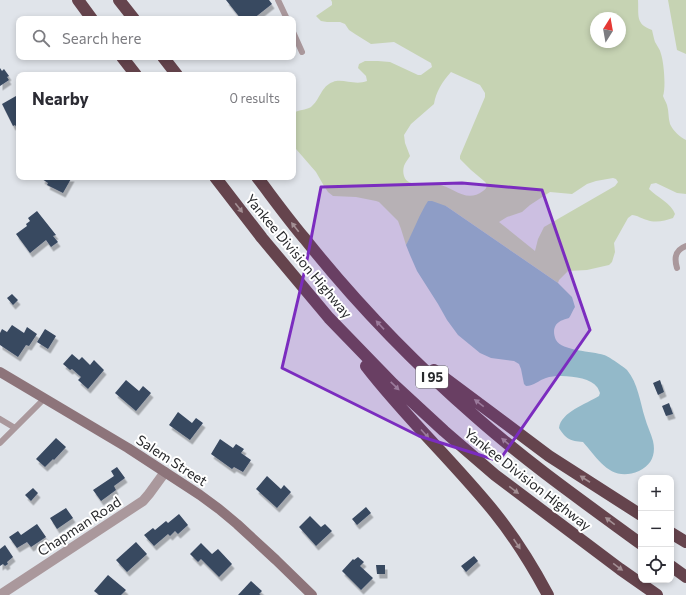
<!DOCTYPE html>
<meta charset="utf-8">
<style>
body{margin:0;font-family:Commissioner,sans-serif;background:#f7f7f7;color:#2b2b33}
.controls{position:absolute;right:12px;bottom:12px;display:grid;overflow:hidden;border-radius:8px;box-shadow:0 2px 6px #0003}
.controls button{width:36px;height:36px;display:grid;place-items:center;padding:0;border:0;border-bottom:1px solid #e1e1e2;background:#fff;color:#2b2b33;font:20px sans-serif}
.compass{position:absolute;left:590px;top:12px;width:36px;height:36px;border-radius:50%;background:#fff;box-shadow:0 2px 6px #0003;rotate:11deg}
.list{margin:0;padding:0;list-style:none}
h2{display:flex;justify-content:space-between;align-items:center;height:52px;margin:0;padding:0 16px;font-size:17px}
h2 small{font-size:13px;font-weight:400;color:#7c7c81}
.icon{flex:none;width:22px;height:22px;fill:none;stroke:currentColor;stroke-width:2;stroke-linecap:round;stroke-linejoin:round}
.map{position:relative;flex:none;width:686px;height:595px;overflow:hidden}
.search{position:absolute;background:#fff;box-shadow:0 2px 6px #0003;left:16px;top:16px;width:280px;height:44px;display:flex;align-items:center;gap:10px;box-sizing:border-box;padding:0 14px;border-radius:8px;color:#7c7c81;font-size:15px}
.panel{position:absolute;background:#fff;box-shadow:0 2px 6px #0003;left:16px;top:72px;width:280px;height:108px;border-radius:8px}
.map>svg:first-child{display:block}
</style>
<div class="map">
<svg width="686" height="595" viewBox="0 0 686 595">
<defs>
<filter id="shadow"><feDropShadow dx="2.5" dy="4.5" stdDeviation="0" flood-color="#0004"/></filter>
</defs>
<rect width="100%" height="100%" fill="#e0e4ea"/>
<path fill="#c6d3b3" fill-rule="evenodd" d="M 331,0 L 638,0 C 639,15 635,24 652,30 C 653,34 654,39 655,42 C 657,46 660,49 661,54 C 664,63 666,88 663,96 C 664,99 666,102 667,105 C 669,111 668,118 670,124 C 673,131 680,137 686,140 L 686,194 L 677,193 L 656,183 L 651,184 L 649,189 C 657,197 672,204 675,214 L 673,218 C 665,221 655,223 647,220 C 642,219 637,215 632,215 L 628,218 L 614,243 L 615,252 L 612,262 L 609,265 L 587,270 L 568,271 L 559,280 L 558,283 L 446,206 L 413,233 L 406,245 L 401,229 L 398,221 L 379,202 L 376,201 L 356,197 L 333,196 L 328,192 L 324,186 L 316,172 L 296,149 L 293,143 L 293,113 C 298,110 306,110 311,107 C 320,100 321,86 333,82 C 342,78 355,86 367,81 L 366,76 L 358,68 L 359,64 L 365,61 L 378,61 L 390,62 L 418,75 L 421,75 L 432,67 L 431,63 L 394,42 L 371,44 L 355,34 L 349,30 L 345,24 L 340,22 L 327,22 L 321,21 L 316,16 L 332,5 L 332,2 ZM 596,18 L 620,18 L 620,42 L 596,42 ZM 451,72 L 480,85 L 485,93 L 485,97 L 460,156 L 460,159 L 471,170 L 484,181 L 486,183 C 487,187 487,188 483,191 C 466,204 454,187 437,184 C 427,181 408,189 404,176 C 403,173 403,169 404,166 C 405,163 408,159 410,156 L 405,143 L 404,135 L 411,124 L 434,104 C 436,92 442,82 451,72 ZM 613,178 L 616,179 L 618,182 L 615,186 L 544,227 L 538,239 L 535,251 L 499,222 L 507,217 L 522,212 L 530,205 L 550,192 L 572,194 L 587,184 L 596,181 Z
M 668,0 L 686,0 L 686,54 L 677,50 Z"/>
<path fill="#93b9c9" d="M 428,201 L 432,201 L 446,206 L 558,283 L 572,297 L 575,307 C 573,310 571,315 569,318 C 567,319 564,319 563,320 C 554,323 552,331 556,340 C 562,351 592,351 604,355 C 608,356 624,367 627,370 C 638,383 640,402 645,418 C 647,426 651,433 653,441 C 656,454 652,465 639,471 C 611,483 598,459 583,442 C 570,441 566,439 559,428 C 561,412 586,404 599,396 L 600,393 C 600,393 598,388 597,387 C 589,376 558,374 546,378 C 539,380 534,386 526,386 L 524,384 L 521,369 L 519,364 L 514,361 L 491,358 L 480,353 L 458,335 L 447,320 L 438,304 L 417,271 L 410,255 L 406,245 C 414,230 419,215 428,201 Z"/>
<path fill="#384861" filter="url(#shadow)" d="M 226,0 L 269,0 L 272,4 L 253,19 L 241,19 Z
M 0,68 L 2,71 L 4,69 L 9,76 L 7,77 L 9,80 L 0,86 Z
M 16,96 L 19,101 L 19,132 L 15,125 L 13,126 L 2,104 Z
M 43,177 L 72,177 L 63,193 L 47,185 L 48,183 L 42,179 Z
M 37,211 L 56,235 L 53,236 L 58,242 L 51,247 L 46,240 L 30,253 L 16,234 L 27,226 L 26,224 L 30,221 L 28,218 Z
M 12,294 L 18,300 L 13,305 L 7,298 Z
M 12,325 L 24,333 L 27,327 L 37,334 L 29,346 L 26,345 L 18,357 L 0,345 L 0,333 L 2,329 L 7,332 Z
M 45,329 L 56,336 L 48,349 L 37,342 Z
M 72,354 L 79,360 L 82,357 L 90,365 L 94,360 L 104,370 L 88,389 L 78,380 L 81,377 L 72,369 L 70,370 L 63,364 Z
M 126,380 L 139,391 L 143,386 L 151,393 L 136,411 L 115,393 Z
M 660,380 L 664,392 L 658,395 L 653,383 Z
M 669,403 L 673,414 L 666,416 L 662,406 Z
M 178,412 L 192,423 L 196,418 L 203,423 L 190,440 L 169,425 Z
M 56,438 L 66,447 L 54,460 L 53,459 L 45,467 L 36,459 Z
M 220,439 L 233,448 L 236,444 L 244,449 L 241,453 L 251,460 L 243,472 L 234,467 L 232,469 L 211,454 Z
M 117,467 L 125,478 L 114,486 L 116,490 L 101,501 L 93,490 L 114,476 L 111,471 Z
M 267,476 L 281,489 L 284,485 L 291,492 L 277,508 L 256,489 Z
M 33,488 L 38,493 L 31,501 L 25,495 Z
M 366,507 L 371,513 L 357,525 L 352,519 Z
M 66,508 L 73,518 L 57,529 L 50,518 Z
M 179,514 L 188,525 L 178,534 L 175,531 L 170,536 L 168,534 L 154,546 L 144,535 L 153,528 L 155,530 L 166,521 L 168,523 Z
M 310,516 L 321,527 L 325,524 L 332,531 L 316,546 L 299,527 Z
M 37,524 L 46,537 L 31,547 L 27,542 L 17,548 L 9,537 L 18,531 L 21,535 Z
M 136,542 L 147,554 L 127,572 L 116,560 Z
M 201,543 L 212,554 L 218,549 L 232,564 L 219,577 L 201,559 L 198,562 L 190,554 Z
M 5,545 L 13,557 L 7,562 L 8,564 L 5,566 L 3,564 L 0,566 L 0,549 Z
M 474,556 L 478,561 L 466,572 L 461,566 Z
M 358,557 L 364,562 L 360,566 L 373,578 L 361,590 L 342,571 L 353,559 L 354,560 Z
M 376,565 L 385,565 L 385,574 L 377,574 Z
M 108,575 L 126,590 L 121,595 L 99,595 L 94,591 Z
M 251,581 L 262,591 L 259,594 L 261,595 L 238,595 Z"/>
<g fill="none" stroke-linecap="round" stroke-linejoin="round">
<path stroke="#aa989c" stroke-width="6" d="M 278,0 L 287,19
M 293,32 L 302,52
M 677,268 C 674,258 675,250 686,246
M 0,419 L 15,428
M 0,443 L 44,399"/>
<path stroke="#aa989c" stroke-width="10" d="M 0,595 L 143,501 L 149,494 L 165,472"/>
<path stroke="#8d747a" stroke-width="10" d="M 0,372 L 128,448 L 200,495 L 219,509 L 237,524 L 276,560 L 312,595"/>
<path stroke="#65444d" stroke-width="12" d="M 78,0 L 92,19
M 119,0 L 134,19
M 122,57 L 136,75
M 163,57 L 177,75
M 215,177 L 262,238 L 329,318 L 393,384 L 444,431 L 495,475 L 620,569 L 657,595
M 257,177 C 273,198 288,219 305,239 C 356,303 414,363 476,417 C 528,463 585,503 641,544
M 366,366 C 406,418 454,462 495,513 C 515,538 533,567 548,595
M 434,370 L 549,456 L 641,515
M 671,533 L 686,542
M 671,566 L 686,577"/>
</g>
<defs><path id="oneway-solid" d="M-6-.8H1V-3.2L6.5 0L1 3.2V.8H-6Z"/></defs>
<g fill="#a38f94">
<use href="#oneway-solid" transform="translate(239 208) rotate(52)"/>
<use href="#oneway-solid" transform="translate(295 227) rotate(-128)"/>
<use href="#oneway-solid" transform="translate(380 325) rotate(-133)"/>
<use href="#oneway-solid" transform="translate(395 386) rotate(44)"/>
<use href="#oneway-solid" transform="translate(479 403) rotate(-143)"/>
<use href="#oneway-solid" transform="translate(425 434) rotate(48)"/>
<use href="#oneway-solid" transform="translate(506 442) rotate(-140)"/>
<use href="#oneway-solid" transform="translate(585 479) rotate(-147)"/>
<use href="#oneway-solid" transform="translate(514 490) rotate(37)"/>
<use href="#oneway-solid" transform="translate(610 521) rotate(-143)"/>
<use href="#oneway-solid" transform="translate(517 544) rotate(56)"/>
<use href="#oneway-solid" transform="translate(618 567) rotate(36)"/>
</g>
<path fill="#7b2cbf" fill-opacity="0.2" stroke="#7b2cbf" stroke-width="3" stroke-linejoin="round" d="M 462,183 L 542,190 L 590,330 L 499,461 L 419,436 L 282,368 L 306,265 L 321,187 Z"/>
<g text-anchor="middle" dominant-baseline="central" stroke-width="4" stroke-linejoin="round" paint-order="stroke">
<rect fill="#fff" stroke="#68696b" stroke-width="1" x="416" y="366" width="32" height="22" rx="3"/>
<g font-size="13" font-weight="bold" fill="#28292c">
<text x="432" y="377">I 95</text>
</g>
<g font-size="14" fill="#28292c" stroke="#fff">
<text transform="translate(299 256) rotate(50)">Yankee Division Highway</text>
<text transform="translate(172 460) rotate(33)">Salem Street</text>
<text transform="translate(528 479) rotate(38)">Yankee Division Highway</text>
<text transform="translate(79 526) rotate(-33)">Chapman Road</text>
</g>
</g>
</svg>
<div class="controls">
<button>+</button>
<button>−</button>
<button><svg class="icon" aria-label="locate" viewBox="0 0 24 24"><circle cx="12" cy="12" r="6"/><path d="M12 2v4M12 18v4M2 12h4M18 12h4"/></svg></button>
</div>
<svg class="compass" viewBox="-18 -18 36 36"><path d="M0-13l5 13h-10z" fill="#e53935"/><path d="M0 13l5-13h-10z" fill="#7c7c81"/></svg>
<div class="search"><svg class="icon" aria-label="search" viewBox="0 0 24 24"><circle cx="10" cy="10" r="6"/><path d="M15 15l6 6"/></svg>Search here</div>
<section class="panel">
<h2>Nearby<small>0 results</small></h2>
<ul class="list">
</ul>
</section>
</div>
